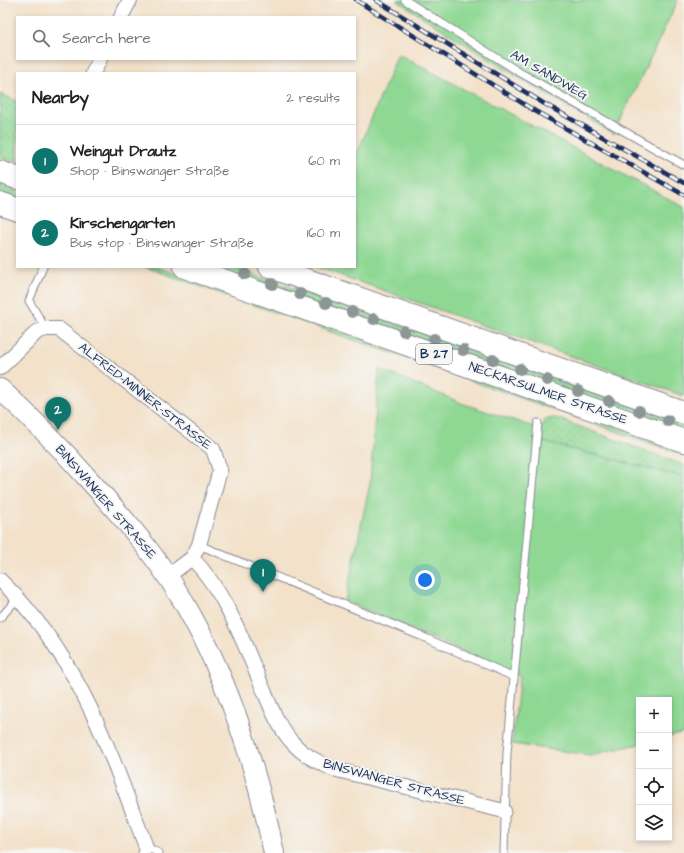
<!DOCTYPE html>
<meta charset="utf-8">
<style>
body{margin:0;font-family:"Architects Daughter",sans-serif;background:#f2f2f2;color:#222}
.controls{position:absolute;right:12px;bottom:12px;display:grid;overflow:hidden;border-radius:0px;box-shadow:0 2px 6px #0003}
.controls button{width:36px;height:36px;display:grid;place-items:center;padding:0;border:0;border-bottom:1px solid #e0e0e0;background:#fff;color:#222;font:20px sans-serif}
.you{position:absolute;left:425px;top:580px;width:14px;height:14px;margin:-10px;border:3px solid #fff;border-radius:50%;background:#1a73e8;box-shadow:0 0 0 6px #1a73e833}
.badge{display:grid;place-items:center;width:26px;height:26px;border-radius:50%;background:#0f766e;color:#fff;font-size:13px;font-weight:700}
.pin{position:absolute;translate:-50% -33px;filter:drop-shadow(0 1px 2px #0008)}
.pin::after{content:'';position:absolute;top:21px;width:14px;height:12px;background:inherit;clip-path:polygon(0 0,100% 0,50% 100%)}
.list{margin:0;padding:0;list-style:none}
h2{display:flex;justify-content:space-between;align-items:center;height:52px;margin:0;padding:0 16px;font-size:17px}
h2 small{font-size:13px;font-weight:400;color:#767676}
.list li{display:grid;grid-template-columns:26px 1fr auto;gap:12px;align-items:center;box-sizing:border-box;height:72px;padding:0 16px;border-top:1px solid #e0e0e0}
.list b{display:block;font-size:15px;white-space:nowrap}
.list p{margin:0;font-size:13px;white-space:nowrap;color:#767676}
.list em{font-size:13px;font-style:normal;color:#767676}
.icon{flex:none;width:22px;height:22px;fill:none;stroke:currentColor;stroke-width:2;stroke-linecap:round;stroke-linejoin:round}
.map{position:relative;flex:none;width:684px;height:853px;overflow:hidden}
.search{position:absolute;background:#fff;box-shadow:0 2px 6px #0003;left:16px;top:16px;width:340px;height:44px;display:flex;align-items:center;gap:10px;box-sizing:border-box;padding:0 14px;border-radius:0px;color:#767676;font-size:15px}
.panel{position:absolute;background:#fff;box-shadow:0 2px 6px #0003;left:16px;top:72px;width:340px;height:196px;border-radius:0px}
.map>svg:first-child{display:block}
</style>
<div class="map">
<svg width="684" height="853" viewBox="0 0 684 853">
<defs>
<pattern id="grass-dots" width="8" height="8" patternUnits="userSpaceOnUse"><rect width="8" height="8" fill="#8ed893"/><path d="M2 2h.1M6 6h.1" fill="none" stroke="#7aba81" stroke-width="1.8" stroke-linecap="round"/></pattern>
</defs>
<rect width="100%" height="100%" fill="#f6f6f2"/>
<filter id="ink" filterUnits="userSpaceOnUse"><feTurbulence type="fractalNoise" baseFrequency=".025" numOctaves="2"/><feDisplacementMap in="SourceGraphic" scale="8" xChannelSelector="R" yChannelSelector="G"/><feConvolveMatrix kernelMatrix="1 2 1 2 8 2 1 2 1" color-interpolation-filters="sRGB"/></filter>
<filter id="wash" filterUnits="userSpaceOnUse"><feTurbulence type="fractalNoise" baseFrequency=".012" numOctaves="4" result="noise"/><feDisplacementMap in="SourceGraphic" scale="16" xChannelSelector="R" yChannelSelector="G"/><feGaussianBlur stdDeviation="0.9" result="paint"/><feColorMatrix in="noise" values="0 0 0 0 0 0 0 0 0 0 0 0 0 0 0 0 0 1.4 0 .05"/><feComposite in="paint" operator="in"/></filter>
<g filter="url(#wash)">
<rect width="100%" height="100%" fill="#f3e1c9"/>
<path fill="url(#grass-dots)" stroke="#548478" d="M 0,94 L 17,101 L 17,163 L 0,157 Z
M 0,184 L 17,191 L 17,199 L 0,193 Z
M 145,267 L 157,267 L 684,450 L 684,455 Z
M 209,267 L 232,267 L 684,424 L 684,431 Z
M 556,418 L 684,465 L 684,477 L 543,442 L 540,429 L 545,419 Z"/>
<path fill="#8ed893" stroke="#548478" d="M 396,0 L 678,0 L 614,134 L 516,76 Z
M 398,54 L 684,207 L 684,396 L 317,267 L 355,267 L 355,159 Z
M 379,369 L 464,404 L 540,429 L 543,442 L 684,477 L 684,733 L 669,737 L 669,700 L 639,700 L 639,744 L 590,755 L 512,744 L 520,676 L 345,601 L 370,483 Z"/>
</g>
<g filter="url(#ink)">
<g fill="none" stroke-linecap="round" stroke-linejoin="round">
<g stroke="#878894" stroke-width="9">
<path id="lane" d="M 405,0 L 519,72 L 684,165
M 43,267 L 29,301 L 46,329
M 199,545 L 428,639 L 514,677
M 0,618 L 17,599
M 142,853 L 146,847 L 159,853
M 504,853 L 507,753 L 538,423"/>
</g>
<g stroke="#878894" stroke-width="16">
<path id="street" d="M 121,17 L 130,0
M 93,73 L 100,59
M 0,368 L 37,332 L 46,329 L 59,329 L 213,449 L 220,470 L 199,545 L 192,558 L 168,576
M 192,558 C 226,593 243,641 262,686 C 270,705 278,727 292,742 C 303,755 318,762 333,769 L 504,811
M 0,580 C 78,654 109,749 146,847"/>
</g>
<g stroke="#878894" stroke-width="22">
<path id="secondary" d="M 0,389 C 32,418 62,449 91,482 C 129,524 165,566 192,617 C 232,690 257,771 274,853"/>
</g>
<g stroke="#878894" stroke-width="24">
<path id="primary" d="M 0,172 L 17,178
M 0,203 L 17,209
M 185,267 L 684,441
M 270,267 L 684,413"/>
</g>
<use href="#lane" stroke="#fff" stroke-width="7"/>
<use href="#street" stroke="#fff" stroke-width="14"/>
<use href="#secondary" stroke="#fff" stroke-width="20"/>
<use href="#primary" stroke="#fff" stroke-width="22"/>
<g stroke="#1b2f5e" stroke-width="4.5">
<path id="rail" d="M 356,0 L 535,111 L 684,195
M 376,0 L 543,103 L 684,183"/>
</g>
<use href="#rail" stroke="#f6f6f2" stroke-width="3" stroke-dasharray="9" stroke-linecap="butt"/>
</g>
<g fill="#8c9695">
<circle cx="245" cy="274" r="6"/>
<circle cx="272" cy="284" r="6"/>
<circle cx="300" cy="294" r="6"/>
<circle cx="326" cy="303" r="6"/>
<circle cx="352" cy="312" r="6"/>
<circle cx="374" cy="319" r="6"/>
<circle cx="404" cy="331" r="6"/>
<circle cx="434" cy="339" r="6"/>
<circle cx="463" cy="350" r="6"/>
<circle cx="493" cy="360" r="6"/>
<circle cx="520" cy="369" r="6"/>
<circle cx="547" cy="380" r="6"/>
<circle cx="578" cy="391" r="6"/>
<circle cx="609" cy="401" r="6"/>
<circle cx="639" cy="411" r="6"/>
<circle cx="668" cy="421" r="6"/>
</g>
</g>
<g text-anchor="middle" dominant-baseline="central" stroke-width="4" stroke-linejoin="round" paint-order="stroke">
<rect fill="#f6f6f2" stroke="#5d6b8a" stroke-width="1" x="416" y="344" width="36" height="20" rx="3"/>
<g font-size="12" font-weight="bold" fill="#1b2f5e">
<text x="434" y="354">B 27</text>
</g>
<g font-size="13" fill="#1b2f5e" stroke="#f6f6f2">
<text transform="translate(549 75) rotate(30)">AM SANDWEG</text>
<text transform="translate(548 393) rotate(19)">NECKARSULMER STRASSE</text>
<text transform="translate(145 396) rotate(38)">ALFRED-MINNER-STRASSE</text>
<text transform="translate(106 502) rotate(49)">BINSWANGER STRASSE</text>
<text transform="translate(394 782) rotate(15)">BINSWANGER STRASSE</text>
</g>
</g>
</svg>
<div class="controls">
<button>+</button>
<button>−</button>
<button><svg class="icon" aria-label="locate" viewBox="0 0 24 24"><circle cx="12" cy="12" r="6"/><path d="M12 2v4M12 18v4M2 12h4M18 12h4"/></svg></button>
<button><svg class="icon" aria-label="layers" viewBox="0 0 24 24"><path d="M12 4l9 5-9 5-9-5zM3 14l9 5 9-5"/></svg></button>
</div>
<div class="you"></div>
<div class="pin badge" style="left:263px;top:592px">1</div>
<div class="pin badge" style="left:58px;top:430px">2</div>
<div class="search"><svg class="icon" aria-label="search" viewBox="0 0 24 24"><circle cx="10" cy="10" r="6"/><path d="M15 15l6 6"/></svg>Search here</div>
<section class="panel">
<h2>Nearby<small>2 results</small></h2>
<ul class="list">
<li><span class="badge">1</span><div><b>Weingut Drautz</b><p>Shop · Binswanger Straße</p></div><em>60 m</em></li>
<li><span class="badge">2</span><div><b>Kirschengarten</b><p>Bus stop · Binswanger Straße</p></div><em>160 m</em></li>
</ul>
</section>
</div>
